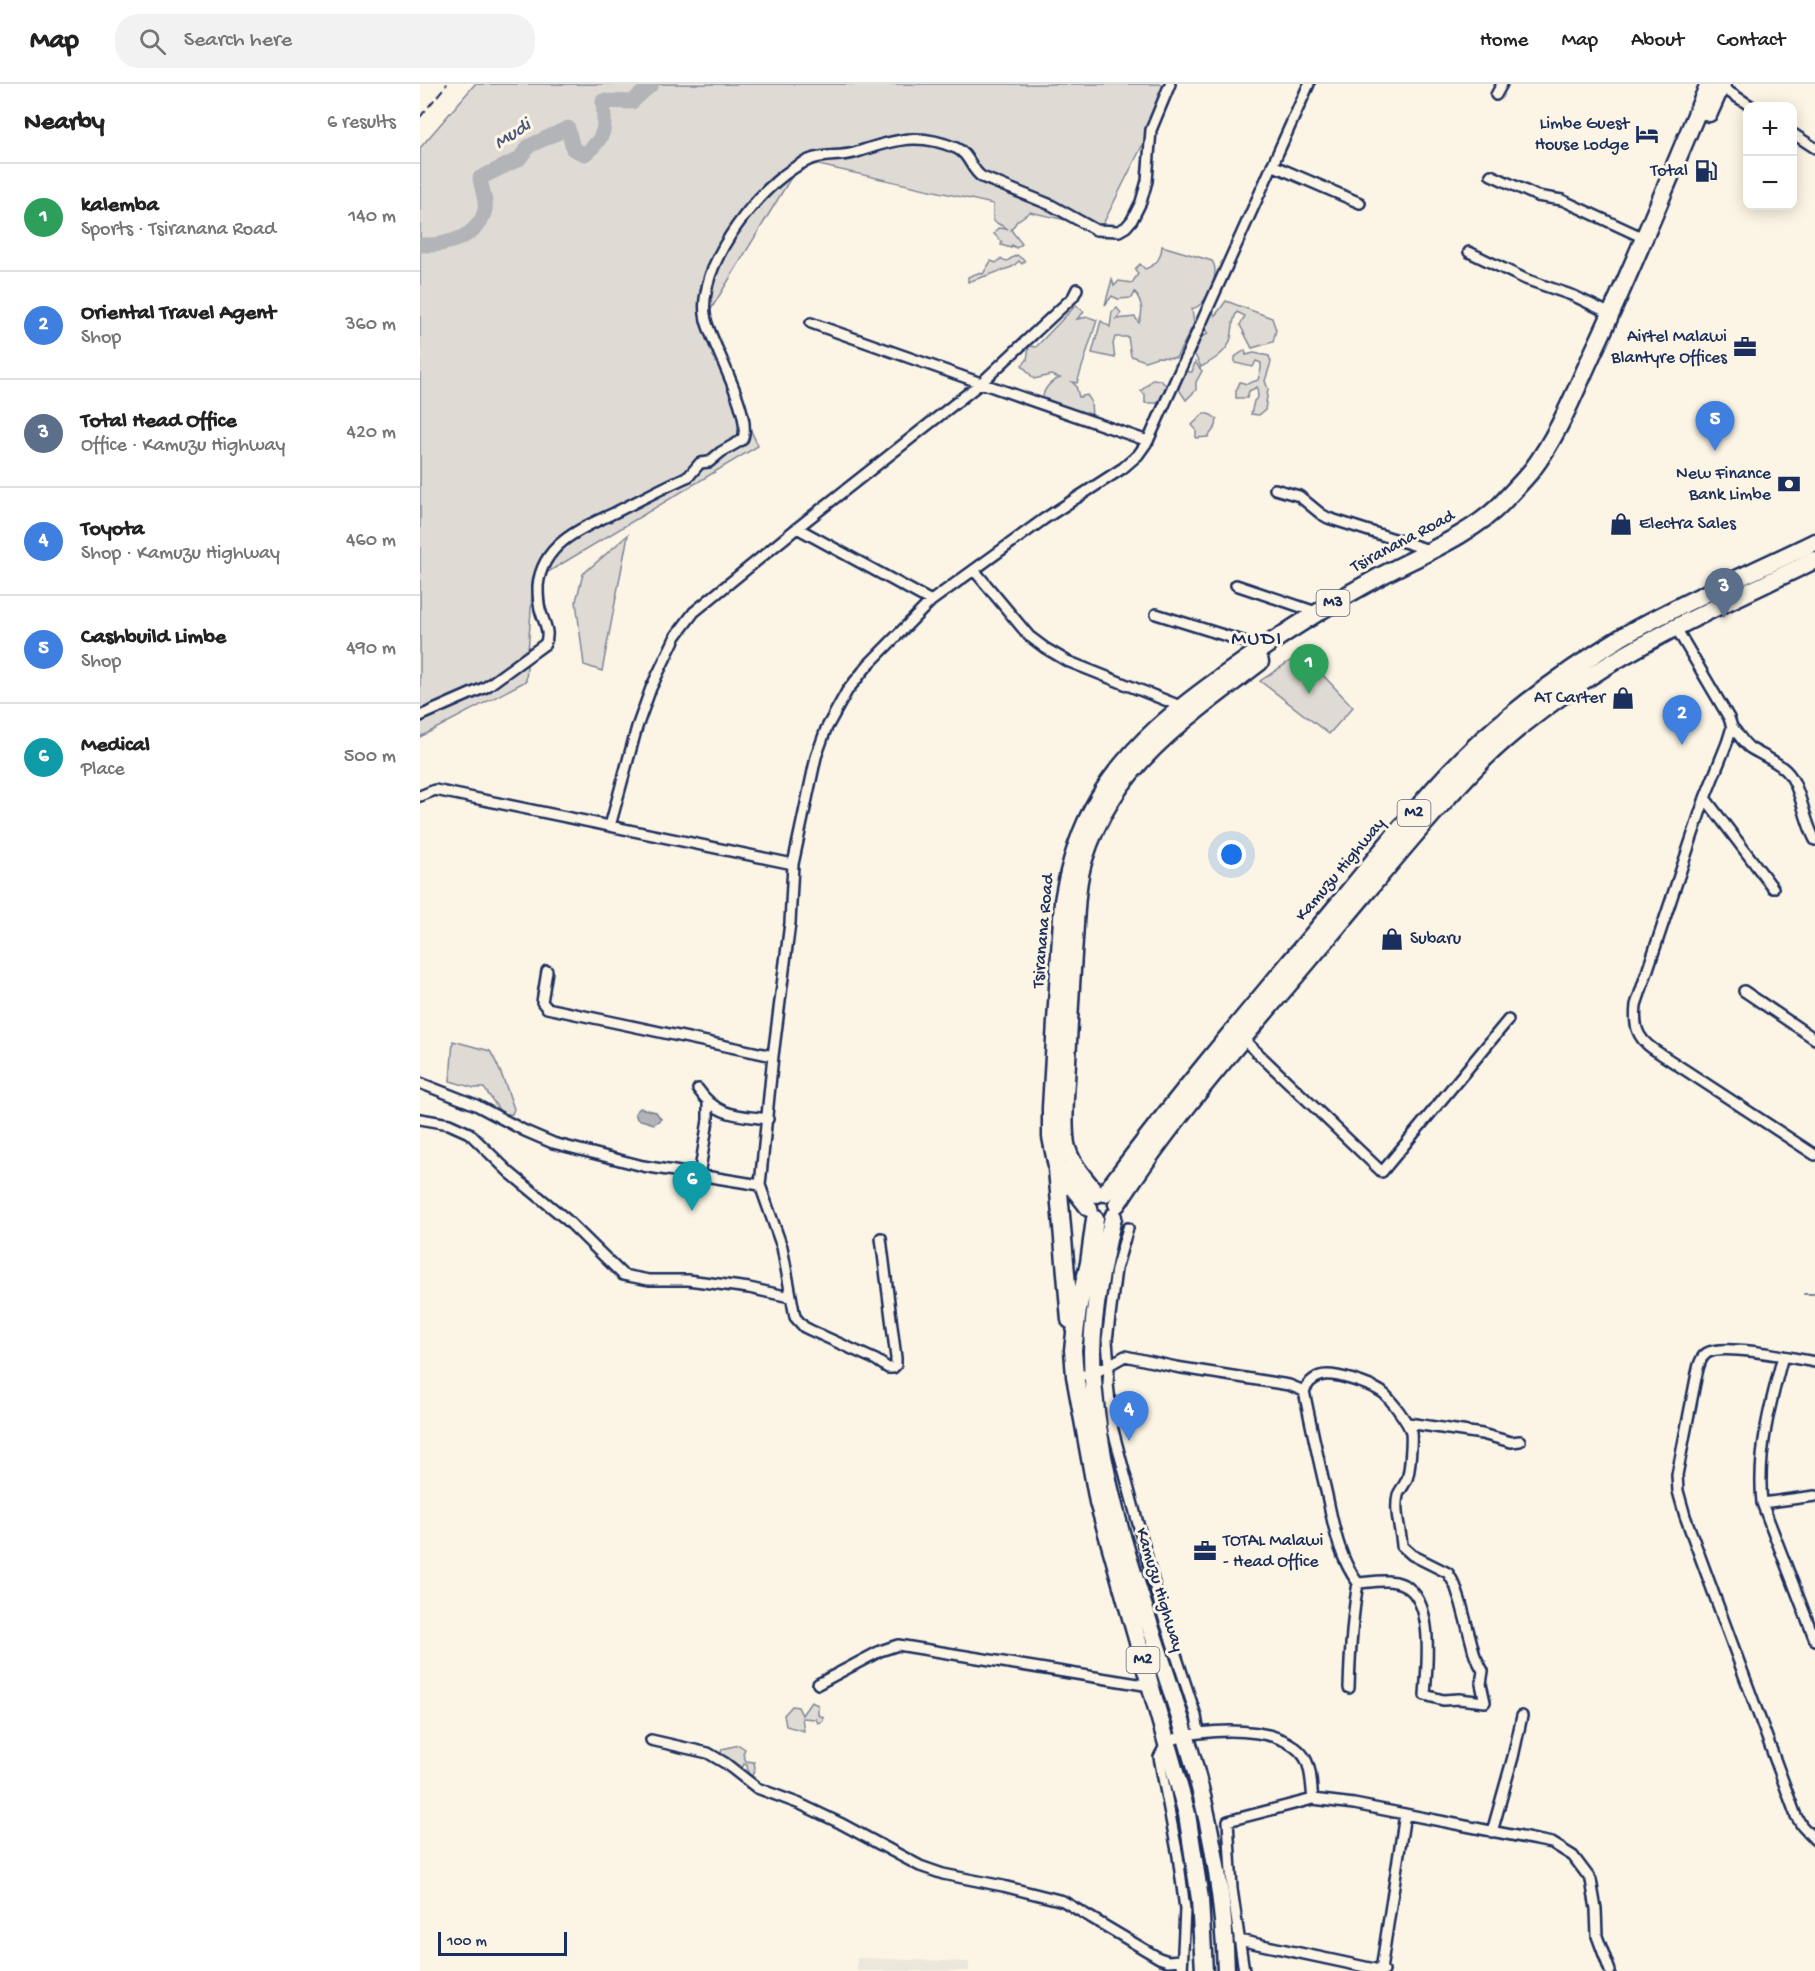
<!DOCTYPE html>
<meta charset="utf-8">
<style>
body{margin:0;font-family:"Gochi Hand",sans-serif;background:#f2f2f2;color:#222}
.controls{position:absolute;right:18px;top:18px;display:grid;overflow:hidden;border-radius:12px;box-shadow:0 3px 15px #0003}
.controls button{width:54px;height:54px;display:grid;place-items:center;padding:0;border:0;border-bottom:2px solid #e0e0e0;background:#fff;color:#222;font:30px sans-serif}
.scale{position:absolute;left:18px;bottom:15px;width:129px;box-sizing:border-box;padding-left:6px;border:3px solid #1b2f5e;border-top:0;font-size:16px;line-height:21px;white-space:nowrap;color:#1b2f5e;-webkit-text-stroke:4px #fcf5e5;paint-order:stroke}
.you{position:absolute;left:812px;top:771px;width:21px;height:21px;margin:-15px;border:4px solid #fff;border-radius:50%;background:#1a73e8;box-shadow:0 0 0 9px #1a73e833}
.badge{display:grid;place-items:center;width:39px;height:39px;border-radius:50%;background:#1b2f5e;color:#fff;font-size:20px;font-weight:700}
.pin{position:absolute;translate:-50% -50px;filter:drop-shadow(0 2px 3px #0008)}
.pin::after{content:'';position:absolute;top:32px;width:21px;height:18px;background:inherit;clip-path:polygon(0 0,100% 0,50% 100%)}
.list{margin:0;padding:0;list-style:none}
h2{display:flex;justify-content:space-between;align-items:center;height:78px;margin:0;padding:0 24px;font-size:26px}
h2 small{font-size:20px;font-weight:400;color:#767676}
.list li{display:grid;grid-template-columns:39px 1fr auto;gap:18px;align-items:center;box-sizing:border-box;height:108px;padding:0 24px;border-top:2px solid #e0e0e0}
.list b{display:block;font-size:22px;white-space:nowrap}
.list p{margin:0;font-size:20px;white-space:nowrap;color:#767676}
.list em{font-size:20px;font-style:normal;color:#767676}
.icon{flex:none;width:33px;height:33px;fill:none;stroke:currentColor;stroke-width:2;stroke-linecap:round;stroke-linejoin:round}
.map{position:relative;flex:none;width:1395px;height:1887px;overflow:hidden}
header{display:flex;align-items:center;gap:36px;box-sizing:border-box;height:84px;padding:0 30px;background:#fff;border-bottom:2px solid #e0e0e0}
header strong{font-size:28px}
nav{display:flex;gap:33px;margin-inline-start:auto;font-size:21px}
.search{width:420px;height:54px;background:#f2f2f2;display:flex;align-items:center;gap:15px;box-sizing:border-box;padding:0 21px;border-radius:24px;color:#767676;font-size:22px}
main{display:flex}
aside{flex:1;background:#fff}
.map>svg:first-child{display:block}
</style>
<header>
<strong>Map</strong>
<div class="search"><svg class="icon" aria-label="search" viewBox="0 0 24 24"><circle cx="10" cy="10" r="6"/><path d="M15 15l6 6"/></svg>Search here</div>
<nav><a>Home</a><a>Map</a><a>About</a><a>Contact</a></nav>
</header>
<main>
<aside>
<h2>Nearby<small>6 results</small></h2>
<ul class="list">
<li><span class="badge" style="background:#2e9e5b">1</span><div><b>kalemba</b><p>Sports · Tsiranana Road</p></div><em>140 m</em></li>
<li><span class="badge" style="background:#3f7fe0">2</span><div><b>Oriental Travel Agent</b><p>Shop</p></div><em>360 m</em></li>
<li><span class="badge" style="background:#5c6f8a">3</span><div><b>Total Head Office</b><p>Office · Kamuzu Highway</p></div><em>420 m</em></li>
<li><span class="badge" style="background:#3f7fe0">4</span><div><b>Toyota</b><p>Shop · Kamuzu Highway</p></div><em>460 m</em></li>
<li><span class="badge" style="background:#3f7fe0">5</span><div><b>Cashbuild Limbe</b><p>Shop</p></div><em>490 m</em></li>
<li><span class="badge" style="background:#0f9aa8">6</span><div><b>Medical</b><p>Place</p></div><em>500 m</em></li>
</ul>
</aside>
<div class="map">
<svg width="1395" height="1887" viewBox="0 0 1395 1887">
<rect width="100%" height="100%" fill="#fcf5e5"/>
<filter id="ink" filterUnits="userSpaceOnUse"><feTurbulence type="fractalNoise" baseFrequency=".0167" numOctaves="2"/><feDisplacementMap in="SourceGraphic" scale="12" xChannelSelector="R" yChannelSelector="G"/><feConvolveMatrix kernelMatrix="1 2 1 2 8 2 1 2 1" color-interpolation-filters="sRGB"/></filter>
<g filter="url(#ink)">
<path fill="#ece7dc" d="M 437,1874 L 549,1878 L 549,1887 L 437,1887 Z"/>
<path fill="#dfdbd4" stroke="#7d8599" stroke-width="1.5" d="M 55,0 L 753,0 L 681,144 L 610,128 L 597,137 L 591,146 L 602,160 L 596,164 L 592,161 L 591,164 L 581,161 L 582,158 L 574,150 L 578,144 L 588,145 L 573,137 L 573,120 L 381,77 L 282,240 L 338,362 L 113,497 L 106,597 L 0,653 L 0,64 Z
M 742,162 L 792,177 C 800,188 790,211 781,220 C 779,222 775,224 772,225 L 774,240 L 756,274 L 737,273 L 725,277 L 711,272 L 708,253 L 695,253 L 693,260 L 695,274 L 672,269 L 681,237 L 690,243 L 692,228 L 697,224 L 701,229 L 696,235 L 715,233 L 719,239 C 724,227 722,219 715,208 L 712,214 L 698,215 L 692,212 L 685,221 L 692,195 L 694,202 L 699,197 L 712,199 L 718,190 L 715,185 L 720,180 L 725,185 C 736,181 741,175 742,162 Z
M 597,171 L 605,177 L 602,180 L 599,177 L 592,183 L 548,198 L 548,193 L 558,189 L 563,190 L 571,177 L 576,179 L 581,175 L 587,177 Z
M 806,217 L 852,234 L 856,246 L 853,258 L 832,264 L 820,241 L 825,232 L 817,228 C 811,237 814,247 810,257 C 806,269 792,277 781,283 L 773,267 L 777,254 L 788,250 L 780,236 L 791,222 L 795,232 Z
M 656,221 L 664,228 L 657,235 L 668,233 L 677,236 L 657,299 L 652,298 L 656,302 L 659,313 L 667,311 L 671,317 L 672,335 L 667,340 L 662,340 L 655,336 L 654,326 L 640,331 C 615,324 620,301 640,294 L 631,291 L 614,295 L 602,281 L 607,276 L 609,262 L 616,263 Z
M 825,266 L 826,271 L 834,269 L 849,272 L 851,278 L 845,297 L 848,305 L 845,326 L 839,331 L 831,330 L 834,317 L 838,313 L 837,303 L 829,307 L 827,314 L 816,314 L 816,307 L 820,298 L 827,300 L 838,296 L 841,285 L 841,279 L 836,277 L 833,283 L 815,279 L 815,273 Z
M 775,278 L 782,287 L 776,298 L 776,306 L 766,316 L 758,304 L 755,292 L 762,288 L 772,288 Z
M 733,295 L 740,296 L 746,301 L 746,307 L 737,319 L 725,319 L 725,311 L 721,307 Z
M 784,329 L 791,331 L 797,335 L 796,342 L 788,353 L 776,354 L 776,346 L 772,341 Z
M 208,451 L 182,587 L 164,581 L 156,517 L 163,490 Z
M 882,569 L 933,623 L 909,650 L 840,597 Z
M 33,957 L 70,967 C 81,985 87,1005 94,1025 L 92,1030 L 82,1030 L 64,1004 L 54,1004 L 30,997 Z
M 391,1618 L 398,1621 L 398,1631 L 403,1633 L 403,1637 L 398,1639 L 396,1635 L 382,1634 L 384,1647 L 366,1642 L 364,1631 L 372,1622 L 378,1623 L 382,1631 Z
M 319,1661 L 325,1665 L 323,1670 L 326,1677 L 334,1678 L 335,1684 L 332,1692 L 328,1689 L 327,1681 L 324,1680 L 321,1687 L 300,1673 L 302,1665 Z"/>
<path fill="#b2b4b8" stroke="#767f94" stroke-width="1.5" d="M 220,1024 L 236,1028 L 241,1035 L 234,1040 L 217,1035 L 215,1029 Z"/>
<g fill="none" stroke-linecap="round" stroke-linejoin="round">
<path stroke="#767f94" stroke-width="2" d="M 1384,1210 L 1395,1210"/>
<path stroke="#b2b4b8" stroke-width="15" d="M 0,161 C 25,162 58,154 65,126 C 67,118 61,103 60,94 L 99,75 L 109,62 L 148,44 L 153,65 L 165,70 C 187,52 185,44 183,17 L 212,18 L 232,0"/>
<g stroke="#1b2f5e" stroke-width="14">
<path id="street" d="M 1298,1 L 1331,22
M 1076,11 L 1082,0
M 1372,49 L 1395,64
M 852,81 L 940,119
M 1071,91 L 1117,112 L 1142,116 L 1224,154
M 1049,168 L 1105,195 L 1154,212 L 1191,230
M 391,239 L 561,299 L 653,213 L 657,205
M 855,405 L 879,412 L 901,430 L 908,434 L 1009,466
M 554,486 L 609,552 L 625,564 L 647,577 L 760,622 L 764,625
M 816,501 L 896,528
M 511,517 L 377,444 L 561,299 L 728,357
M 736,530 L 842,563
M 1256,544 L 1309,634 L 1312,643 L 1307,659 L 1285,714 L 1216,921 C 1214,941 1216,953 1233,965 L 1395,1071
M 0,632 L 66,603 L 125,560 C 131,548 123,537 120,525 C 118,517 118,510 118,502 C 122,460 161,444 194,429 C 219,417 243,403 269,392 L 280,379 L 289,378 L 301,368 L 322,356 C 335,334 292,261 286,236 C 284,227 284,218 286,209 C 292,164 347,93 389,76 C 403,70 419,73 434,69 C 472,57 496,47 536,64 C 550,70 550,85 562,93 L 631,121 L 676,146 L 699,147 L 706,143 L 712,136 L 721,118 L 727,97 L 731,46 L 750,0
M 1312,643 C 1318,649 1323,659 1330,664 C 1346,674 1366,680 1374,698 C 1383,717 1385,737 1395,756
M 0,712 L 15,706 L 373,780
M 1285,714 L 1353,804
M 190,742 L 217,643 L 231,604 L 256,552 L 274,528 L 377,444
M 127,887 L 122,918 L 127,924 L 353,972
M 1324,907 L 1395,955
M 823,955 L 962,1088 L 1088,936
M 0,999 L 56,1021 L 105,1047 L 133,1059 L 223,1082 L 340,1101
M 278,1005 C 297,1033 317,1031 348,1035
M 0,1035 L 29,1040 L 49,1049 L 90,1089 L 147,1136 L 203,1191 L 229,1196 L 268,1196 L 329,1204 L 370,1213
M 279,1092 L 288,1036 L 288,1019
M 708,1144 L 696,1185 L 687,1256 L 689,1282 L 688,1300 L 693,1346 L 740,1522 L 776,1632 L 779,1649 L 766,1651 L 747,1658 L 739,1673 L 758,1772 L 765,1825 L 762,1887
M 461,1154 L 476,1274 L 476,1281 L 473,1284 L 468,1284 L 456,1276 L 390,1246 L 384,1243 L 375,1233 L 362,1163 L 340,1101 L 353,972 L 370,839 L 373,780 L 396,673 L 406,645 L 427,607 L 448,581 L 511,517 L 624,435 L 703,384 L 718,371 L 728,357 L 889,0
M 1363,1272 C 1350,1320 1337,1369 1342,1419 L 1395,1556
M 1395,1278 C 1374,1274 1303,1259 1287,1269 C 1279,1274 1278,1285 1276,1294 L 1257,1391 L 1258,1407 L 1265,1432 L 1376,1732 L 1382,1742 L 1395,1756
M 655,1292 L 673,1290 L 705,1272 L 756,1283 L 869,1301 L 884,1307 C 891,1341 898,1374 906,1407 C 913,1438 918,1473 938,1499 C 952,1498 971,1494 984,1501 C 1015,1517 1007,1581 1005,1611 L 1023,1616 L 1039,1615 L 1065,1618 L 1061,1600 L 1063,1587 L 1055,1572 L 1041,1519 L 1035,1501 L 1028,1489 L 992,1471 L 982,1462 C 981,1445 974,1429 978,1411 C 980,1405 987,1399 988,1391 C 990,1384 992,1356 991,1349 C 989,1339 970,1314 962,1308 C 951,1301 913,1287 900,1292 C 893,1294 887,1301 884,1307
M 988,1339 L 1062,1350 L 1091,1358 L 1100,1357
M 1342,1419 L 1395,1412
M 398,1600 L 460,1567 L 478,1561 L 730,1602
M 929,1604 C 930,1569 932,1534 938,1499
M 779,1649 C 810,1645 865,1644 885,1674 C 892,1686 891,1702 893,1715
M 231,1656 L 288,1669 L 305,1679 L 337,1704 L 380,1720 L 420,1739 L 500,1782 L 523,1790 L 583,1802 L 643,1817 L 739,1874 L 748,1877 L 762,1876
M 1072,1748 L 1093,1673 L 1102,1632
M 819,1856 L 964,1887
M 961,1886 L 985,1730
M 824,1887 L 812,1805 L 808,1737 L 893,1715 L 934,1720 L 1132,1759 L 1153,1772 L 1171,1796 L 1176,1825 L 1177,1852 L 1190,1887"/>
</g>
<g stroke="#1b2f5e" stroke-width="21">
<path id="highway" d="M 1289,29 L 1302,0
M 637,1085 L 650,1236
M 685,1109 C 759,1009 840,914 920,818 C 975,752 1027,680 1096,627 C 1131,599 1167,574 1205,551 C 1266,516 1332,489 1395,458
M 677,1110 C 665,1095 650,1080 646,1060 C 642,1034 646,1005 647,978 C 649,937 651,897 654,856 C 656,829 656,801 664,775 C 671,753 681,732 693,713 C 729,657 788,618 840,578
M 697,1120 C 755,1030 827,950 895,869 C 951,804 1004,736 1064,675 C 1093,646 1129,620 1163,597 C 1235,549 1317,514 1395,476
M 669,1124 L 637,1083 L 631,1053 L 631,1024 L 643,817 C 649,781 659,747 678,715 C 710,661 760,622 810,587 C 857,553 906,522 957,494 C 996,473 1053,450 1083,418 C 1092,408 1103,397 1112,386 C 1140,349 1157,302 1177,260 C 1217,175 1252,87 1289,0
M 693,1133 C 683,1177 673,1223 672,1268 C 672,1295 675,1323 679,1349 C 695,1453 735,1550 765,1650 C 788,1725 804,1809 806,1887
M 675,1135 L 669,1179 L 658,1225 L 653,1266 L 655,1292 L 678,1418 L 767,1730 L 780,1815 L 784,1887"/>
</g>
<use href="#street" stroke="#fcf5e5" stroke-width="9"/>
<use href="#highway" stroke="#fcf5e5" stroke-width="16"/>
<path stroke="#1b2f5e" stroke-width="2" stroke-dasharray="9 4.5" stroke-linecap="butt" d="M 0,33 L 27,0"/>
</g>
</g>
<defs>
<g id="hotel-bare" transform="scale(1.8)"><path d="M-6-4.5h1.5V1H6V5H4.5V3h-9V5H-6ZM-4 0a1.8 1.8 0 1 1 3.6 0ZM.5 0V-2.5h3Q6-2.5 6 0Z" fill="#1b2f5e" stroke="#fcf5e5" stroke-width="2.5" paint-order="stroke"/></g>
<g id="fuel-bare" transform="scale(1.8)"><path d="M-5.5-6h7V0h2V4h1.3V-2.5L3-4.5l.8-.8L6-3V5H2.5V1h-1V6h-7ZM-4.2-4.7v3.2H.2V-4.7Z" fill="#1b2f5e" stroke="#fcf5e5" stroke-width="2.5" paint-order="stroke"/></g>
<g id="office-bare" transform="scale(1.8)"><path d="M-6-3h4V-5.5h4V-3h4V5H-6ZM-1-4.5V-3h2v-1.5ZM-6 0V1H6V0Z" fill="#1b2f5e" stroke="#fcf5e5" stroke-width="2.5" paint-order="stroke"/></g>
<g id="bank-bare" transform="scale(1.8)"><path d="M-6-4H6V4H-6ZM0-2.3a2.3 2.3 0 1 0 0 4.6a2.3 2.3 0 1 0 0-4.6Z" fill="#1b2f5e" stroke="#fcf5e5" stroke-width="2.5" paint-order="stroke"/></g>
<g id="shop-bare" transform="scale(1.8)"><path d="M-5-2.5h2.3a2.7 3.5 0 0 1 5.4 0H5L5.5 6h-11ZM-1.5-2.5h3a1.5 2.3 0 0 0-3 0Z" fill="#1b2f5e" stroke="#fcf5e5" stroke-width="2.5" paint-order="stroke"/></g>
</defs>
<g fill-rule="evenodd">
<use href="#hotel-bare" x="1227" y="50"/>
<use href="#fuel-bare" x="1286" y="87"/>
<use href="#office-bare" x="1325" y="263"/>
<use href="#bank-bare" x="1369" y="400"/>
<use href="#shop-bare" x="1201" y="440"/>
<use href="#shop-bare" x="1203" y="614"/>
<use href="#shop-bare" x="972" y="855"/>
<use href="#office-bare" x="785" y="1467"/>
</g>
<g text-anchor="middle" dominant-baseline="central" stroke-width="6" stroke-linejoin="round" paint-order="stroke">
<g fill="#fcf5e5" stroke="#5e6a86" stroke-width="1.5">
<rect x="896.5" y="506" width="33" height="26" rx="4.5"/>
<rect x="977.5" y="716" width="33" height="26" rx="4.5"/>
<rect x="706.5" y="1563" width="33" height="26" rx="4.5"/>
</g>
<g font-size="16" font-weight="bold" fill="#1b2f5e">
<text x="913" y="519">M3</text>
<text x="994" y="729">M2</text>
<text x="723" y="1576">M2</text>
</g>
<g font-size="18" fill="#1b2f5e" stroke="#fcf5e5" text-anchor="end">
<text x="1209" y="40">Limbe Guest<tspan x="1209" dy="21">House Lodge</tspan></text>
<text x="1268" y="87">Total</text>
<text x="1307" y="253">Airtel Malawi<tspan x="1307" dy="21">Blantyre Offices</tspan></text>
<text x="1351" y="390">New Finance<tspan x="1351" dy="21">Bank Limbe</tspan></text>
<text x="1219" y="440" text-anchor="start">Electra Sales</text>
<text x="1185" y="614">AT Carter</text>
<text x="990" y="855" text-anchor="start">Subaru</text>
<text x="803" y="1457" text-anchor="start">TOTAL Malawi<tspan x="803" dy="21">- Head Office</tspan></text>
</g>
<g font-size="18" fill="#1b2f5e" stroke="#fcf5e5">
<text transform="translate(983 458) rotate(-28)">Tsiranana Road</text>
<text transform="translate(921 786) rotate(-50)">Kamuzu Highway</text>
<text transform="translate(624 847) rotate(-85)">Tsiranana Road</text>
<text transform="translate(739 1506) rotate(73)">Kamuzu Highway</text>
</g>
<g font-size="20" font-style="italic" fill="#485779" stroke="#fcf5e5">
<text transform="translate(93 51) rotate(-33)">Mudi</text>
</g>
<g font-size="21" letter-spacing="1.5" fill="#1b2f5e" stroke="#fcf5e5">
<text x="837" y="556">MUDI</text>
</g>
</g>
</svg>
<div class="controls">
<button>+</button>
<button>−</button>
</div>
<div class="scale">100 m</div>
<div class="you"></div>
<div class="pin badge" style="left:889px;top:610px;background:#2e9e5b">1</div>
<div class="pin badge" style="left:1262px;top:661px;background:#3f7fe0">2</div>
<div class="pin badge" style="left:1304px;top:534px;background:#5c6f8a">3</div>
<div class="pin badge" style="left:709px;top:1357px;background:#3f7fe0">4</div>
<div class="pin badge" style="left:1295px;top:367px;background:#3f7fe0">5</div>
<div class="pin badge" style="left:272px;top:1127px;background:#0f9aa8">6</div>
</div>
</main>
